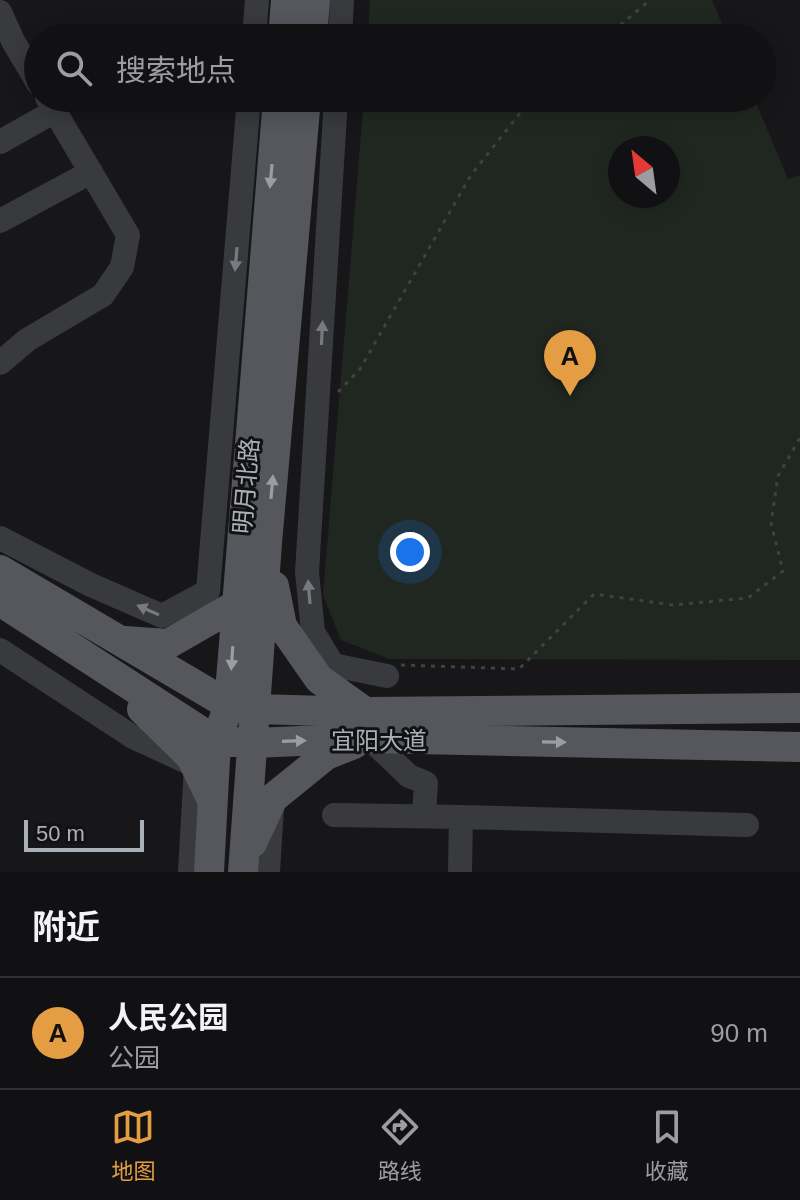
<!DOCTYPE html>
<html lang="zh">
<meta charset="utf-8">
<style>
body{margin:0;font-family:Helvetica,"Noto Sans SC",sans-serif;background:#1e1f21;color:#f1f3f6}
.compass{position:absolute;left:608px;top:136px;width:72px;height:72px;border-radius:50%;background:#111113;box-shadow:0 4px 20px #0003;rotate:331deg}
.scale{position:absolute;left:24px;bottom:20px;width:120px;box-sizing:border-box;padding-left:8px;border:4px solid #aab0b8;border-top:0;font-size:22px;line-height:28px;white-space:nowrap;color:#aab0b8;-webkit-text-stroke:6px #121214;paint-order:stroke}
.you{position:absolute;left:410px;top:552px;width:28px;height:28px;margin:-20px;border:6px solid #fff;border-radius:50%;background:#1a73e8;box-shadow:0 0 0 12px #1a73e833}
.badge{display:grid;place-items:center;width:52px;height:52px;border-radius:50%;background:#e59d43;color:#111;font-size:26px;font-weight:700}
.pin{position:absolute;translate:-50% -66px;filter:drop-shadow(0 2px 4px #0008)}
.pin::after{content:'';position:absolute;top:42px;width:28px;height:24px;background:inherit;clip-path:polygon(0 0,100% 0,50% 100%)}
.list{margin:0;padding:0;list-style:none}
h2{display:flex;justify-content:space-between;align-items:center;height:104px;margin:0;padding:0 32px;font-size:34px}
h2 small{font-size:26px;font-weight:400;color:#9c9da0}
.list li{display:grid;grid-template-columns:52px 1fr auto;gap:24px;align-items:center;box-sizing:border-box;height:112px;padding:0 32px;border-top:2px solid #303133}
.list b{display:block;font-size:30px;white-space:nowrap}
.list p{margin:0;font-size:26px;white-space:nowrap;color:#9c9da0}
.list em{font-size:26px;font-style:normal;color:#9c9da0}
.icon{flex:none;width:44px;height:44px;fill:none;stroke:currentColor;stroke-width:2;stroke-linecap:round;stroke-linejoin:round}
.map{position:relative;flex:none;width:800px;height:872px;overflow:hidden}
.search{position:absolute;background:#111113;box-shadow:0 4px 20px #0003;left:24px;right:24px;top:24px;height:88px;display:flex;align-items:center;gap:20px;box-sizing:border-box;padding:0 28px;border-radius:44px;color:#9c9da0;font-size:30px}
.sheet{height:216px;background:#111113}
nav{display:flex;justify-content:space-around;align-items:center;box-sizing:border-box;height:112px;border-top:2px solid #303133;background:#111113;font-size:22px;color:#9c9da0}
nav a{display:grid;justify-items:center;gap:4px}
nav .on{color:#e59d43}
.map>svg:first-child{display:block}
</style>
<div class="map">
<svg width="800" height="872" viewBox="0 0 800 872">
<rect width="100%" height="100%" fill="#171719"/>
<path fill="#202720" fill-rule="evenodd" d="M 370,0 L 712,0 L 728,38 L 368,38 Z
M 364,98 L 754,98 L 788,179 L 800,175 L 800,660 L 389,659 L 341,640 L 323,595 ZM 620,148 L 668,148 L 668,196 L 620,196 Z"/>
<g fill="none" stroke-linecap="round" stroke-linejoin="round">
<path stroke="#3f4145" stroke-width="3" stroke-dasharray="4 6" stroke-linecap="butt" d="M 605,38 L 650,0
M 338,392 L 360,369 L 471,175 L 528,103 L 533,98
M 401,665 L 519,669 L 594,594 L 673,605 L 748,598 L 783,571 L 771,523 L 778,476 L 800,438"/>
<path stroke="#393a3e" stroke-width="24" d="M 0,12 L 13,41 L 38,83
M 254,38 L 257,0
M 340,38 L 342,0
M 336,98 L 307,572 L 313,632 L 333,665 L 387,676
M 0,142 L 55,111
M 0,221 L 91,172
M 0,363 L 27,340 L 103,295 L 122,267 L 128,235 L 47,98
M 0,538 L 91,585 L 162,616 L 208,591 L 249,98
M 0,650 L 133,737 L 196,766 L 190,872
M 369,738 L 409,776 L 426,783 L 424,816
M 334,815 L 461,817 L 747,825
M 268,872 L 272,807
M 460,872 L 461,817"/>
<path stroke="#55575d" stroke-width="30" d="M 283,38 L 286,0
M 312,38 L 315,0
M 0,570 L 229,705 L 255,709 L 365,712 L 800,708
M 274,586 L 282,626 L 319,679 L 365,712
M 0,601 L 216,741 L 253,743 L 369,738 L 800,747
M 125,641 L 168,644 L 236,605
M 142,709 L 191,757 L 210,796
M 252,843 L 273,798 L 326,755 L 354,744
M 209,872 L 216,741 L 229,705 L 278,98
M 243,872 L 267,543 L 306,98"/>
</g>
<defs><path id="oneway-solid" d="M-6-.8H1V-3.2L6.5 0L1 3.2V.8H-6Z" transform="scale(2)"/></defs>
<g fill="#999ea6">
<use href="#oneway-solid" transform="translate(271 176) rotate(95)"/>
<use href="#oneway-solid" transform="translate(272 487) rotate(-85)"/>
<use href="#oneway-solid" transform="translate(232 658) rotate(94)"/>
<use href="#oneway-solid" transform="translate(294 741) rotate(-2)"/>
<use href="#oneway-solid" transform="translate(554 742) rotate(1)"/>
</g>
<g fill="#777b81">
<use href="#oneway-solid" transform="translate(236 259) rotate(95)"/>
<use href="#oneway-solid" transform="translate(322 333) rotate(-87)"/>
<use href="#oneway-solid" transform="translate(309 592) rotate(-95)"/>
<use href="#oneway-solid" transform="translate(148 610) rotate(-156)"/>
</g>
<g text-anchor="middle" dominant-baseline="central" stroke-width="6" stroke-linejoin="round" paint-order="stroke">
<g font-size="24" fill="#aab0b8" stroke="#121214">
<text transform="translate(246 486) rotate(-85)">明月北路</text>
<text x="379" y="740">宜阳大道</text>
</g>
</g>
</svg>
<svg class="compass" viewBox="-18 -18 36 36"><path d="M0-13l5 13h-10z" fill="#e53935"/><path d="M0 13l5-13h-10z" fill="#9c9da0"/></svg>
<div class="scale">50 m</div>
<div class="you"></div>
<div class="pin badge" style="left:570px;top:396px">A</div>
<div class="search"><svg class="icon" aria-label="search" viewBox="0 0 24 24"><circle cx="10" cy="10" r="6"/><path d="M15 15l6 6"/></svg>搜索地点</div>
</div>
<section class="sheet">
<h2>附近<small></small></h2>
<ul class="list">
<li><span class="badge">A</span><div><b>人民公园</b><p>公园</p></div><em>90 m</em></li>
</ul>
</section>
<nav>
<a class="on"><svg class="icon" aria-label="map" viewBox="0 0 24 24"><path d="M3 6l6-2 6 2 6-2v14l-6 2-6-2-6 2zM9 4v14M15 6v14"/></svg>地图</a>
<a><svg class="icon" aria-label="directions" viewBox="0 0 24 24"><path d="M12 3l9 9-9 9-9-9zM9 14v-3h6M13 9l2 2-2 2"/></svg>路线</a>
<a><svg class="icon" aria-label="saved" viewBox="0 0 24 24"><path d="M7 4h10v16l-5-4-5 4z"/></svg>收藏</a>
</nav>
